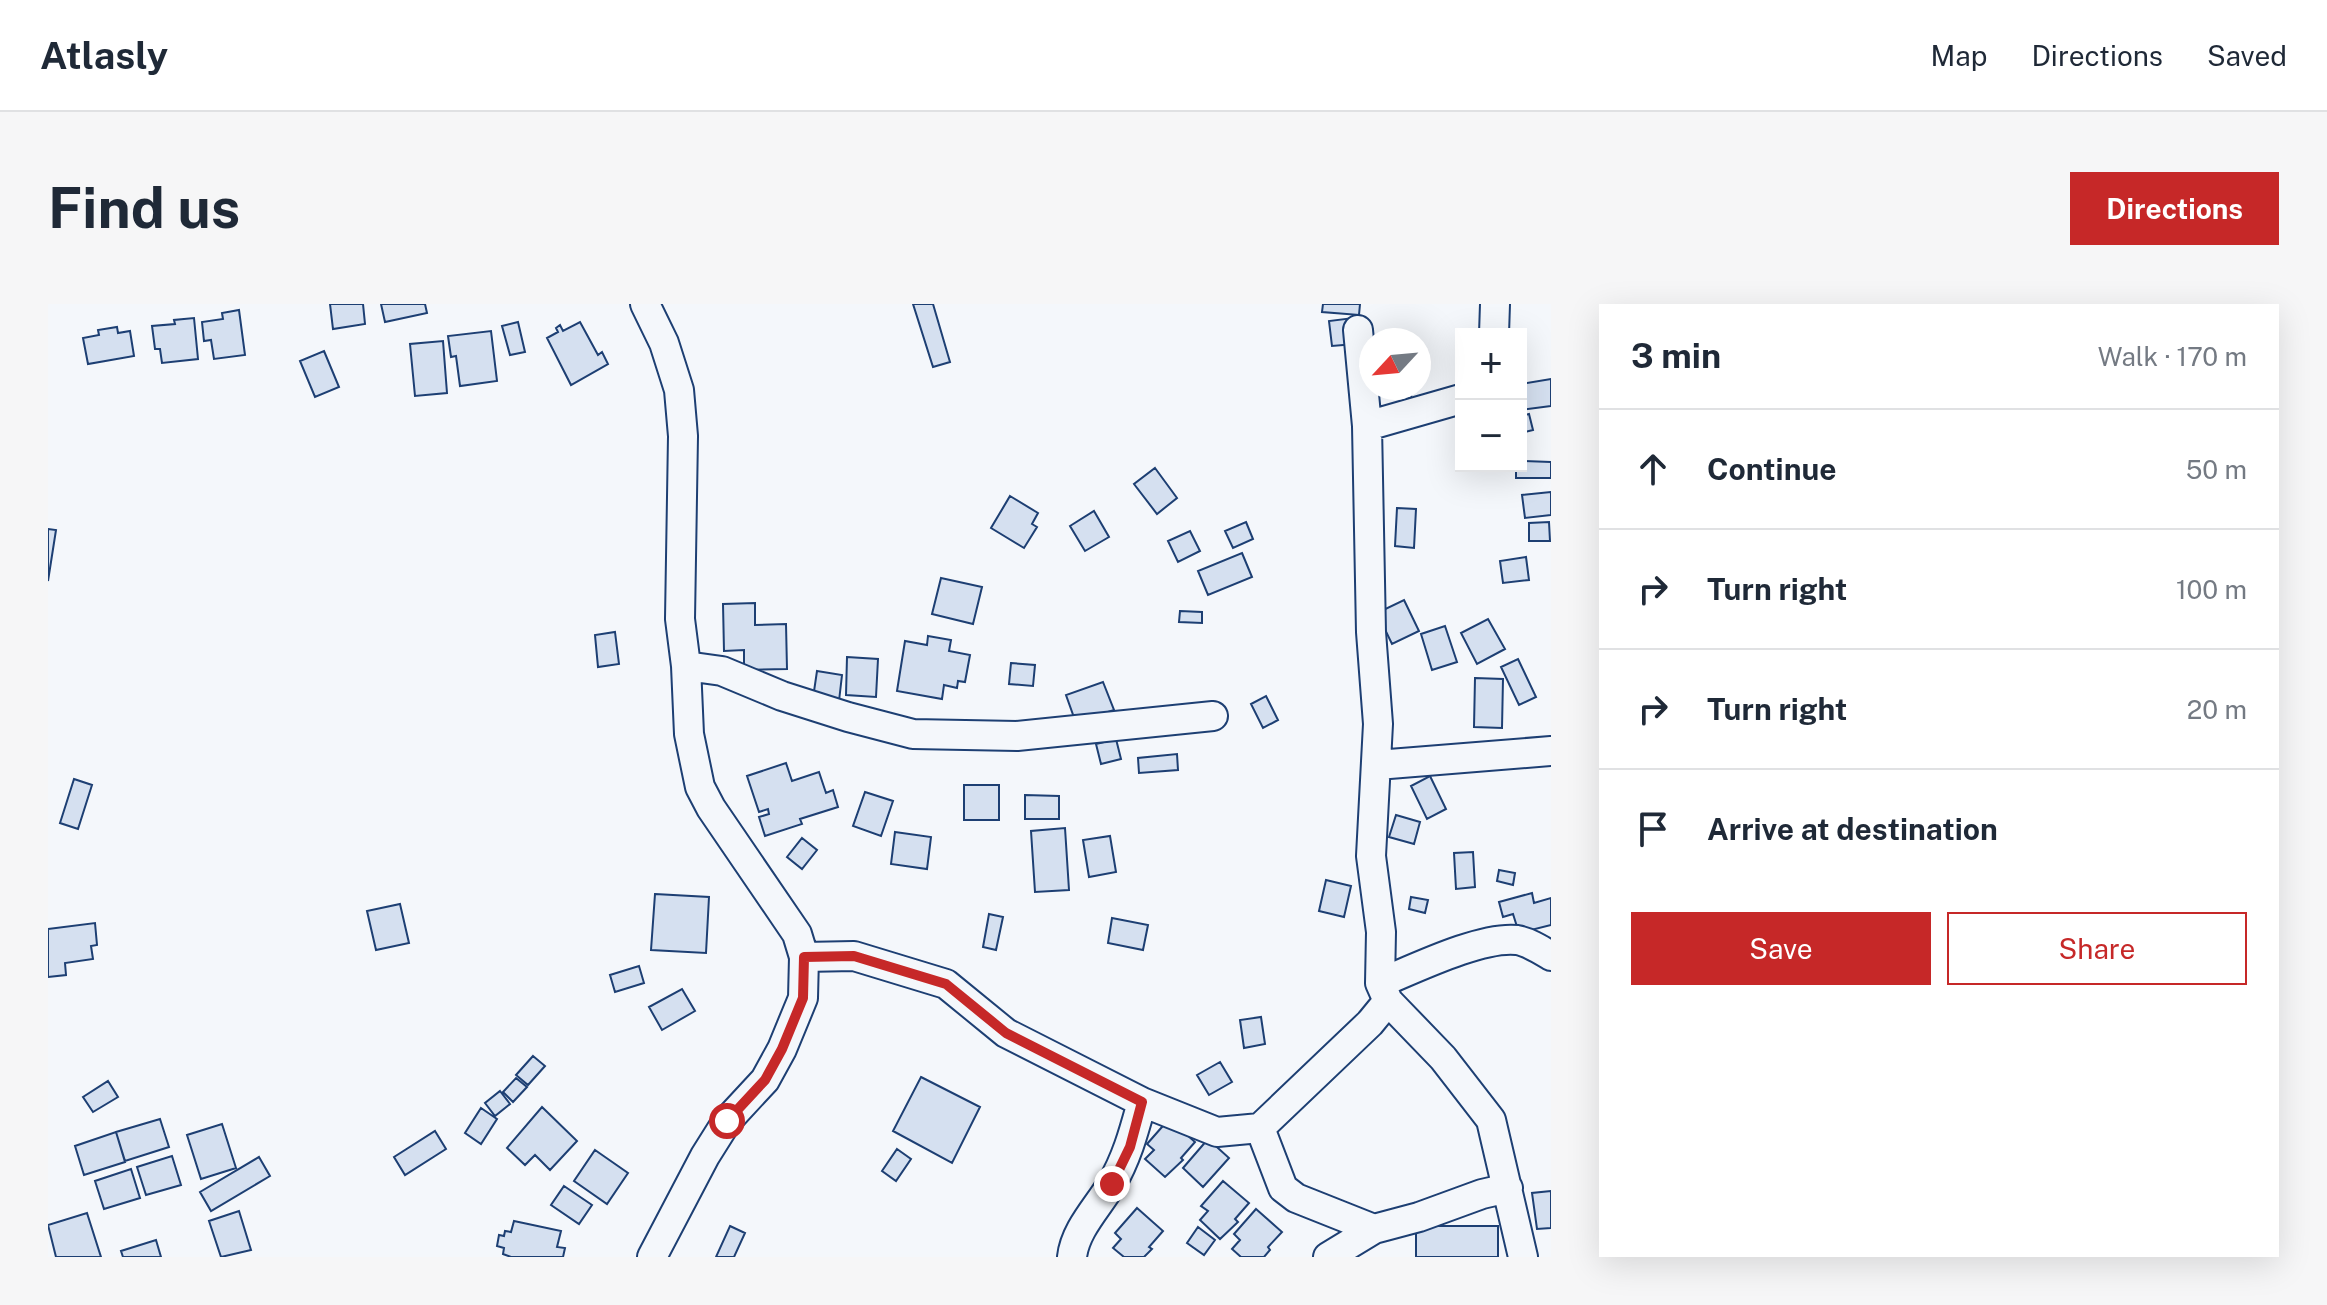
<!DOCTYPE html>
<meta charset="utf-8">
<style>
body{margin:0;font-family:"Public Sans",sans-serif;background:#f6f6f7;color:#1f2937}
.controls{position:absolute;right:24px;top:24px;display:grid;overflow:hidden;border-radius:0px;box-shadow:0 8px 32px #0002}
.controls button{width:72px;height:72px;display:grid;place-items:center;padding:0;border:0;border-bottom:2px solid #e0e1e3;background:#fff;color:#1f2937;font:40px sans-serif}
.compass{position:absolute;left:1311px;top:24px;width:72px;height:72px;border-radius:50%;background:#fff;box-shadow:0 8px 32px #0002;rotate:244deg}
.stop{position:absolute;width:24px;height:24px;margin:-18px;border:6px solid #c62828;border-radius:50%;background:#fff}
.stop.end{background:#c62828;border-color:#fff;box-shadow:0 2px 8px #0008}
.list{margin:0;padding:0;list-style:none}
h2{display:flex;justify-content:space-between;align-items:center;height:104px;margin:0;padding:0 32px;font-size:34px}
h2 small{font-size:26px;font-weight:400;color:#747a83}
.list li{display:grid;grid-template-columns:52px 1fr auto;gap:24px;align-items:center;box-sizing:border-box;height:120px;padding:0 32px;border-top:2px solid #e0e1e3}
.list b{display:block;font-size:30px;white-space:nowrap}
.list em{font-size:26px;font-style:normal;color:#747a83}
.actions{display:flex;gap:16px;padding:24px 32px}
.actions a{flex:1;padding:18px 0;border:2px solid #c62828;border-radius:0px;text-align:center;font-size:28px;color:#c62828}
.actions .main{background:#c62828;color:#fff}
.icon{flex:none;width:44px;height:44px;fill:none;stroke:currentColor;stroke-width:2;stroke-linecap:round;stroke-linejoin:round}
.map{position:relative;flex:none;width:1503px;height:953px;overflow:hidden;border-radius:0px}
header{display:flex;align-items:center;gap:48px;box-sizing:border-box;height:112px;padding:0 40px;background:#fff;border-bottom:2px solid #e0e1e3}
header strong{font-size:38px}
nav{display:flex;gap:44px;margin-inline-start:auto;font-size:28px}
.intro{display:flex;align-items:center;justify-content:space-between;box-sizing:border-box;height:192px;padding:0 48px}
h1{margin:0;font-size:56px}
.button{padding:20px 36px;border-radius:0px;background:#c62828;color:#fff;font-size:28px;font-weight:700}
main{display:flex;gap:48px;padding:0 48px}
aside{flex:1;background:#fff;border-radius:0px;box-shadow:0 8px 32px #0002}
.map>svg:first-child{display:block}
</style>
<header>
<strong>Atlasly</strong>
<nav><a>Map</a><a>Directions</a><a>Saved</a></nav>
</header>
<div class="intro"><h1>Find us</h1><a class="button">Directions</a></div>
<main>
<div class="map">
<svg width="1503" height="953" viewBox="0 0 1503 953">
<rect width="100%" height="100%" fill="#f4f7fb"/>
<path fill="#d5e0f0" stroke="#1d3f73" stroke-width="2" d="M 282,0 L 315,0 L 317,20 L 285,25 Z
M 333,0 L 377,0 L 379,9 L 337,18 Z
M 865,0 L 885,0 L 902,58 L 885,63 Z
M 1275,0 L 1312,0 L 1311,11 L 1274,8 Z
M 191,6 L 197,51 L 166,55 L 163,36 L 156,37 L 154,18 L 175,15 L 174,9 Z
M 146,14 L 150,55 L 114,59 L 112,45 L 107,45 L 104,22 L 127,20 L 126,16 Z
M 1305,14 L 1307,40 L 1284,42 L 1281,17 Z
M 470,18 L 477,48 L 462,51 L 454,22 Z
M 532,18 L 550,51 L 554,48 L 560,60 L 523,81 L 499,34 L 510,28 L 508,24 L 512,21 L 515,27 Z
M 69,23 L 70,29 L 82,27 L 86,52 L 40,60 L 35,34 L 51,31 L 50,26 Z
M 443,27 L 449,77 L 412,82 L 408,52 L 403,53 L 400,32 Z
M 395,37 L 399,89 L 367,92 L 362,40 Z
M 276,47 L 291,83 L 267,93 L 252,57 Z
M 1503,75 L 1503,102 L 1473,106 L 1473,80 Z
M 1327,84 L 1364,84 L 1363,93 L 1327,91 Z
M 1481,110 L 1485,126 L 1473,129 L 1473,112 Z
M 1473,157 L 1503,158 L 1503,174 L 1468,174 L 1468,162 L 1473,162 Z
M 1107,164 L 1129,194 L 1109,210 L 1086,180 Z
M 1503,188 L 1503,211 L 1477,214 L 1474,191 Z
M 962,192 L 990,209 L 984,220 L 989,223 L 976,244 L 943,224 Z
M 1349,204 L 1368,205 L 1366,244 L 1347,242 Z
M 1046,207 L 1061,233 L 1037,247 L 1022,222 Z
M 1198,218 L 1205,235 L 1185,244 L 1177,227 Z
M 1501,218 L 1502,237 L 1481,237 L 1481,219 Z
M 0,225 L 8,226 L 0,277 Z
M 1142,227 L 1152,247 L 1130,258 L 1120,237 Z
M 1194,249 L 1204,273 L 1160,291 L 1150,267 Z
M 1478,253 L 1481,276 L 1455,279 L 1452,257 Z
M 893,274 L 934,283 L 925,320 L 884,310 Z
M 1356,296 L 1371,327 L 1344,340 L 1329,309 Z
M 707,299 L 707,321 L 738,320 L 739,365 L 696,366 L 696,346 L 676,347 L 675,300 Z
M 1132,307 L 1154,308 L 1154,319 L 1131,318 Z
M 1440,315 L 1457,345 L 1429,360 L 1413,329 Z
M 1397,322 L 1409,358 L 1384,366 L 1373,330 Z
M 567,328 L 571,360 L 550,363 L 547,331 Z
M 880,332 L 903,336 L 901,347 L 922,351 L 917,378 L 910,377 L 909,384 L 896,381 L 894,395 L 849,387 L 857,337 L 879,341 Z
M 799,353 L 830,355 L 828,393 L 798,391 Z
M 1470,355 L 1488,393 L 1471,401 L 1453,363 Z
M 963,359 L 987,361 L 985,382 L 961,380 Z
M 769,367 L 794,371 L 791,397 L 765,394 Z
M 1427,374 L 1455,375 L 1454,424 L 1426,423 Z
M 1055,378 L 1066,406 L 1028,419 L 1018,391 Z
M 1218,392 L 1230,416 L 1215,424 L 1203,400 Z
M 1068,435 L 1073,455 L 1053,460 L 1048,440 Z
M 1129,450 L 1130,466 L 1091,469 L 1090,454 Z
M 738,459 L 744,477 L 771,468 L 778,489 L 785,486 L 790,503 L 752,515 L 754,520 L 717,532 L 711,513 L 721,510 L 720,505 L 711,508 L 699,472 Z
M 1382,472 L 1398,505 L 1379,515 L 1363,482 Z
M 26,475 L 44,481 L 30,525 L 12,519 Z
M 916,481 L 951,481 L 951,516 L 916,516 Z
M 817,488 L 845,497 L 833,532 L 805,522 Z
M 977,491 L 1011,492 L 1011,515 L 977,515 Z
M 1348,511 L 1372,518 L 1366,540 L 1341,533 Z
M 1017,524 L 1021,586 L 987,588 L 983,527 Z
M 847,528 L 883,533 L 879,565 L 843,560 Z
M 1062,532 L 1068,568 L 1041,573 L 1035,536 Z
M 754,534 L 769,546 L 754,565 L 739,553 Z
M 1425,548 L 1427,583 L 1408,585 L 1406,549 Z
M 1451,566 L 1467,569 L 1465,581 L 1449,577 Z
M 1278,576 L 1303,582 L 1296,613 L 1271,607 Z
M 1484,589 L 1486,599 L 1503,594 L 1503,621 L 1471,629 L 1465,610 L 1455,613 L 1451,598 Z
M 607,590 L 661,593 L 658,649 L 603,646 Z
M 1363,593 L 1380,596 L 1377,609 L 1361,605 Z
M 352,600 L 361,639 L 328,646 L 319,607 Z
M 941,610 L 955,613 L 948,646 L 935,643 Z
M 1064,614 L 1100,621 L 1095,646 L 1060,639 Z
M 47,619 L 49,641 L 43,642 L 45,655 L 17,659 L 18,671 L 0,673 L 0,625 Z
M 591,662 L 596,679 L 567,688 L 562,671 Z
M 634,685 L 647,707 L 614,726 L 601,703 Z
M 1213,713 L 1217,740 L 1196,744 L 1192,716 Z
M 485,752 L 497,762 L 480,781 L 468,771 Z
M 1172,758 L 1184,778 L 1161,791 L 1149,771 Z
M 873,773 L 932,803 L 904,859 L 845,827 Z
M 468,774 L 479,783 L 465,798 L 455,788 Z
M 60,777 L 70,793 L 45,808 L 35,793 Z
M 452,787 L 462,800 L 447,812 L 437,799 Z
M 494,803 L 529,837 L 502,866 L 487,851 L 477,861 L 459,844 Z
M 433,804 L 449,815 L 433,840 L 417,829 Z
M 112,815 L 121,843 L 77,857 L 68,828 Z
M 1121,815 L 1147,838 L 1133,854 L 1135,856 L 1117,873 L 1097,855 L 1106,846 L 1099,840 Z
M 174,820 L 188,864 L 153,875 L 139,831 Z
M 387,827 L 398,845 L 357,871 L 346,853 Z
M 68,828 L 77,858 L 36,871 L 27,842 Z
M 1160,835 L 1181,854 L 1155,883 L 1135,864 Z
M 849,845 L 863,855 L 848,877 L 834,867 Z
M 547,846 L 580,869 L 559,900 L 526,877 Z
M 124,852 L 133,881 L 98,891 L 89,863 Z
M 211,853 L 222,872 L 163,907 L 152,888 Z
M 83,865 L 92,894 L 56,905 L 47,877 Z
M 1175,877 L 1201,899 L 1187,915 L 1190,918 L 1172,935 L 1152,916 L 1160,907 L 1153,902 Z
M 516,882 L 544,901 L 531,920 L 503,901 Z
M 1503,887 L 1503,924 L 1489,925 L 1484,889 Z
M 1089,904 L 1115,927 L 1101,943 L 1104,945 L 1096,953 L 1076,953 L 1065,944 L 1073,935 L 1067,929 Z
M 1208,905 L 1234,928 L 1220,943 L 1222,946 L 1216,953 L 1193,953 L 1184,945 L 1192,936 L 1186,930 Z
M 191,907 L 203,946 L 173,953 L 161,917 Z
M 39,909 L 53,953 L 8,953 L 0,921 Z
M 466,917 L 513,927 L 509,943 L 517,944 L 515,953 L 463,953 L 455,950 L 456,944 L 449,942 L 451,931 L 456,932 L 457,927 L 463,928 Z
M 682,922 L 697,929 L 686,953 L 668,953 Z
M 1368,922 L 1450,922 L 1450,953 L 1368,953 Z
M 1150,923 L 1167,936 L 1156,951 L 1139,939 Z
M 108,936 L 113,953 L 75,953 L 73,947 Z"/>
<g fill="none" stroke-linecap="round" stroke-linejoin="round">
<g stroke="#1d3f73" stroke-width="32">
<path id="minor" d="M 597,0 L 616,39 L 631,86 L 635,132 L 632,315 L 638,362 L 641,430 L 652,483 L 663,504 L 749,630 L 756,653 L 755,694 L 734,745 L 717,776 L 679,817 L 657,852 L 604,953
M 1446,30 L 1447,0
M 1319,122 L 1413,95
M 638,362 L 674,367 L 734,392 L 800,413 L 865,430 L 969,432 L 1165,412
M 1329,461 L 1503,447
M 756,653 L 806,652 L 898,680 L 958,729 L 1094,798
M 1332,679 C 1366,665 1433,632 1469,636 C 1481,638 1493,646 1503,652
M 1340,697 L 1395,754 L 1443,816 L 1475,953
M 1212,824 L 1235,884 L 1248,894 L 1326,925
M 1024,953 C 1027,926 1049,904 1063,881 C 1079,854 1086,827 1094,798 L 1169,828 L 1212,824 L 1322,719 L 1340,697 L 1332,679 L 1333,628 L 1323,552 L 1330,420 L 1323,328 L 1319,122 L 1310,26
M 1280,953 L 1326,925 L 1371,913 L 1434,890 L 1460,884"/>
</g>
<use href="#minor" stroke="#f4f7fb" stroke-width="28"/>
</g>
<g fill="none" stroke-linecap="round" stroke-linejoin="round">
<path stroke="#c62828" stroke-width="10" d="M 679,817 L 717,776 L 734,745 L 755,694 L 756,653 L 806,652 L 898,680 L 958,729 L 1094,798 L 1082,843 L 1064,880"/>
</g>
</svg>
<div class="controls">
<button>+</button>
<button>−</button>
</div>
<svg class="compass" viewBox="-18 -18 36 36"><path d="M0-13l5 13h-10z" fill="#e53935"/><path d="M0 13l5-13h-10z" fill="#747a83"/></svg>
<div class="stop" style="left:679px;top:817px"></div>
<div class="stop end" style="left:1064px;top:880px"></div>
</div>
<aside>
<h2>3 min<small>Walk · 170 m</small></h2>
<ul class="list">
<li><svg class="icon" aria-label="ahead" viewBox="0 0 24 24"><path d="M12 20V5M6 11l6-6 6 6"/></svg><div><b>Continue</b></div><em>50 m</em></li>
<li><svg class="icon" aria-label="right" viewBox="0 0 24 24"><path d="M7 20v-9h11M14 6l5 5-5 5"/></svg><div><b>Turn right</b></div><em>100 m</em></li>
<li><svg class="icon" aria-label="right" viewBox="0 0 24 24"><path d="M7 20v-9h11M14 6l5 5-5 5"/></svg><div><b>Turn right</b></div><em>20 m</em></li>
<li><svg class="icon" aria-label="arrive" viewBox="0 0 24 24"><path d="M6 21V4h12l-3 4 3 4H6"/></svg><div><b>Arrive at destination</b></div></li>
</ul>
<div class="actions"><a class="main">Save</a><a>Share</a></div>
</aside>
</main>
